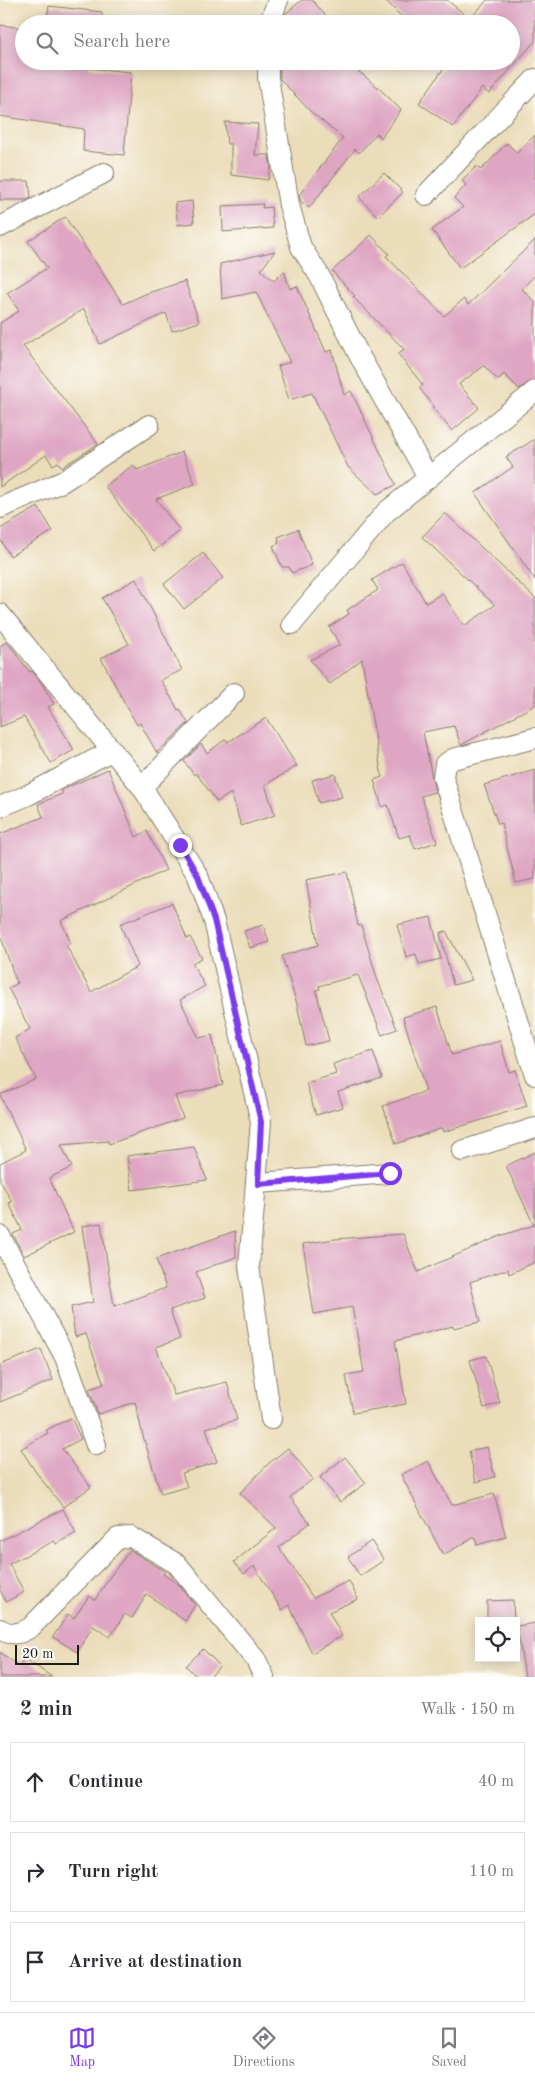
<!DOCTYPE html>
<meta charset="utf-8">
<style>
body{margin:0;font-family:"Old Standard TT",serif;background:#f2f2f3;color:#2b2b33}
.controls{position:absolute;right:15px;bottom:15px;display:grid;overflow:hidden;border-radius:0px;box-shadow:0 2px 12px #0003}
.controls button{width:45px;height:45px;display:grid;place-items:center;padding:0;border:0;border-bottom:1px solid #e1e1e2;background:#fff;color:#2b2b33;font:25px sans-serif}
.scale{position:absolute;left:15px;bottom:12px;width:64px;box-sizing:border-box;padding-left:5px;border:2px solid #1c1c1c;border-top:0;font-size:14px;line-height:18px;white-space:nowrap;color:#1c1c1c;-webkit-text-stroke:4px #fdfcf7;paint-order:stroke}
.stop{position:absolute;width:15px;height:15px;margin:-11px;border:4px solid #7c3aed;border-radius:50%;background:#fff}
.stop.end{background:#7c3aed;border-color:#fff;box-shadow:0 1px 5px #0008}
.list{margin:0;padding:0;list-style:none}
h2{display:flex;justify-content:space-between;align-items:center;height:65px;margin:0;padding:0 20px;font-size:21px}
h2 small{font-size:16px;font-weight:400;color:#7c7c81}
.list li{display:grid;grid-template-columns:32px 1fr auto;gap:15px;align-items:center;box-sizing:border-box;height:80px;margin:0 10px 10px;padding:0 10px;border:1px solid #e1e1e2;border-radius:0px}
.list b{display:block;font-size:19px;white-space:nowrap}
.list em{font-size:16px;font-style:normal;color:#7c7c81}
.icon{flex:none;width:28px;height:28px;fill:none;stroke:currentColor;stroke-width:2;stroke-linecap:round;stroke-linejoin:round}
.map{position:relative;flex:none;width:535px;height:1677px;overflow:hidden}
.search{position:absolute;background:#fff;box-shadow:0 2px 12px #0003;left:15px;right:15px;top:15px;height:55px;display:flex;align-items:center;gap:12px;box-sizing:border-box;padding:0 18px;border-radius:28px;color:#7c7c81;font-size:19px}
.sheet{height:335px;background:#fff}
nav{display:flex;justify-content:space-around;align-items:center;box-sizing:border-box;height:70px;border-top:1px solid #e1e1e2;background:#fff;font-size:14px;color:#7c7c81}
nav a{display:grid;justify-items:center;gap:2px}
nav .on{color:#7c3aed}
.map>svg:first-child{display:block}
</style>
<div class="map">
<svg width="535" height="1677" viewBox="0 0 535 1677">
<rect width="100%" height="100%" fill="#fdfcf7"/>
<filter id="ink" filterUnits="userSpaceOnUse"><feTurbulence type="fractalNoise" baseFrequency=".02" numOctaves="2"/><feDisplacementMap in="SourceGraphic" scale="10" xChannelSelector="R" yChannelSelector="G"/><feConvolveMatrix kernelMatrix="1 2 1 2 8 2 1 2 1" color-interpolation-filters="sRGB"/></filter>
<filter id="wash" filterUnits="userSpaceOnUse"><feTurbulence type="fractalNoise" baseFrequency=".0096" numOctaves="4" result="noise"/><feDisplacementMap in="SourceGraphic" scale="20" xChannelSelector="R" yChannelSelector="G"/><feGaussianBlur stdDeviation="1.12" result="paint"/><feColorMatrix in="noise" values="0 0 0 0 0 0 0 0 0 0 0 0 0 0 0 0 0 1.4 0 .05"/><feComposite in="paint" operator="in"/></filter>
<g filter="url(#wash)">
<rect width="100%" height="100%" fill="#ebddba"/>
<g id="blocks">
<path fill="#dea6c3" d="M 302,0 L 312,0 L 333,24 L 282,24 L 285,14 Z
M 385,0 L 447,0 L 470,19 L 487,0 L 535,0 L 535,41 L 489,94 L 482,88 L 453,127 L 419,103 L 449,61 L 511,61 L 511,24 L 409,24 Z
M 49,6 L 102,12 L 102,24 L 46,24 Z
M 0,25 L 24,28 L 24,61 L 89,61 L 88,68 L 131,72 L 124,155 L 83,151 L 84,129 L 0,116 Z
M 280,61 L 346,61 L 380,89 L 401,110 L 381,138 L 377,133 L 359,153 L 355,149 L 309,208 L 301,202 L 299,195 L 343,138 L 311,112 L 280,79 Z
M 225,122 L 258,124 L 255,155 L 269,155 L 271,167 L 268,180 L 231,175 L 231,144 L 227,144 Z
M 535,135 L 535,214 L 460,268 L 432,230 L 463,207 L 454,198 L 466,185 L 462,180 L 477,166 L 481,170 L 507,143 L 517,153 Z
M 384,173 L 403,192 L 378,217 L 359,197 Z
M 0,181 L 29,181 L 31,198 L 27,200 L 0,200 Z
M 192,201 L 194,223 L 178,225 L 175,203 Z
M 263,204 L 262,208 L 271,207 L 273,228 L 223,232 L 222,206 Z
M 65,217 L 123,304 L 145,294 L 185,281 L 199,322 L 172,331 L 166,313 L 100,344 L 84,309 L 23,346 L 98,444 L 62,467 L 58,462 L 53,465 L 46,455 L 0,487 L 0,323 L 19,311 L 7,293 L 47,268 L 28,241 Z
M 371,235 L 389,254 L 386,256 L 444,316 L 464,299 L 468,305 L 535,240 L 535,275 L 522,289 L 535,302 L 535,379 L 519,389 L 504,374 L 498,380 L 484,366 L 459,384 L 479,408 L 452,431 L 432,407 L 434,406 L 419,388 L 423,385 L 398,354 L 404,349 L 353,297 L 355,296 L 332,271 Z
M 275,251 L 261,270 L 274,281 L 284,271 L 290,289 L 297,286 L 326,352 L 332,350 L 344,395 L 351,391 L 396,485 L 377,494 L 348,467 L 312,393 L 289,400 L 278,366 L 290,362 L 256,292 L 222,299 L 220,264 Z
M 535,439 L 535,580 L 475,493 L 513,467 L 506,457 Z
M 182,452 L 195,484 L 156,499 L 180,531 L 154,551 L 105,486 L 133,465 L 137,470 Z
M 38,507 L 53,531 L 10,556 L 0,539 L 0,529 Z
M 445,513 L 535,598 L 535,705 L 461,745 L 454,726 L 423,732 L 435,792 L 421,796 L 437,842 L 415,849 L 410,835 L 399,838 L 388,805 L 382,807 L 374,780 L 382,777 L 362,659 L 330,684 L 310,660 L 340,645 L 329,627 L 349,614 L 347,610 L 378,590 L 372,580 L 402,562 L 426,603 L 442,593 L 464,626 L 495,605 L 422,537 Z
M 298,529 L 312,565 L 292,573 L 289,567 L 282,567 L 273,546 L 279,543 L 278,537 Z
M 203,553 L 223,578 L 184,609 L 164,584 Z
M 136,579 L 182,670 L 161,680 L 178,710 L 180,709 L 188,723 L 157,753 L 140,723 L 137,725 L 123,700 L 101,658 L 129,644 L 102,598 Z
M 7,642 L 30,672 L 32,671 L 42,684 L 54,704 L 48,707 L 74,750 L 51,763 L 24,717 L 0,727 L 0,646 Z
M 266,718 L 297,766 L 265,785 L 275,815 L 241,826 L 231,793 L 217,802 L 196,773 L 194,775 L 184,761 L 201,744 L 207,753 L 226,739 L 228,742 Z
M 108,769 L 136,837 L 147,831 L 166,870 L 61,921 L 71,943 L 66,945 L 91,992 L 138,966 L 120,924 L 172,903 L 187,939 L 190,937 L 202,958 L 192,963 L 205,986 L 180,1000 L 199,1038 L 212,1035 L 223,1085 L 175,1096 L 183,1118 L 109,1144 L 108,1141 L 61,1145 L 72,1167 L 49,1178 L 74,1232 L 24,1256 L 13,1234 L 22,1230 L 9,1203 L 12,1202 L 0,1180 L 0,1163 L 26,1150 L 0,1095 L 36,1079 L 15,1038 L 30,1029 L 8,988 L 17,984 L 0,934 L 0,834 L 43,817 L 38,804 L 62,794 L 62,790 Z
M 535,770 L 535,879 L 516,883 L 501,823 L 498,824 L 484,785 Z
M 335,774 L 342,797 L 319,803 L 312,780 Z
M 347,872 L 358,926 L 361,925 L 377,978 L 397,1029 L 382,1035 L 358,975 L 319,986 L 320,989 L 316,990 L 329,1041 L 306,1046 L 297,1004 L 282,956 L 318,945 L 306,880 Z
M 431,917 L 441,959 L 419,964 L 416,954 L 406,957 L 397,925 Z
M 263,925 L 269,942 L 250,948 L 244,931 Z
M 446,931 L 472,980 L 453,985 L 440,933 Z
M 437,1007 L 452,1055 L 500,1041 L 509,1072 L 515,1070 L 527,1106 L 443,1132 L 442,1128 L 396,1144 L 383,1106 L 426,1091 L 403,1017 Z
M 373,1051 L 382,1078 L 338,1092 L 343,1107 L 316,1115 L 306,1083 L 336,1074 L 333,1064 Z
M 194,1147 L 207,1180 L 132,1190 L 127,1156 Z
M 535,1152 L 535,1262 L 509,1274 L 508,1269 L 470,1282 L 480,1322 L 453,1328 L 453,1326 L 395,1341 L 406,1404 L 353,1413 L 346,1375 L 364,1372 L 352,1307 L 314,1314 L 303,1244 L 335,1239 L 403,1234 L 418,1272 L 500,1236 L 534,1225 L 506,1166 Z
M 101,1223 L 114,1306 L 166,1288 L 156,1259 L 235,1231 L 236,1257 L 196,1272 L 205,1298 L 170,1310 L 180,1339 L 156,1347 L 174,1395 L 227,1382 L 237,1420 L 206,1428 L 217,1462 L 182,1473 L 187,1487 L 161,1494 L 143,1436 L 135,1402 L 98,1414 L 89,1389 L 104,1384 L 86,1334 L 75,1337 L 71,1307 L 93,1302 L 82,1226 Z
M 41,1349 L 53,1380 L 0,1402 L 0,1365 Z
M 486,1356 L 500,1403 L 484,1408 L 470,1360 Z
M 71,1418 L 81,1439 L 62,1449 L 91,1487 L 63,1507 L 35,1471 L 21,1449 L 48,1433 L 46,1430 Z
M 487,1447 L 495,1477 L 476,1482 L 469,1451 Z
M 288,1448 L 313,1479 L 290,1497 L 310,1523 L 279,1547 L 313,1598 L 349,1581 L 358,1599 L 329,1612 L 342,1636 L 312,1653 L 289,1605 L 282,1610 L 254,1566 L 244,1574 L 234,1562 L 276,1528 L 240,1493 L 268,1464 Z
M 345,1457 L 366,1483 L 340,1502 L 320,1477 Z
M 428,1461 L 452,1505 L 494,1494 L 506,1537 L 477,1545 L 475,1537 L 443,1555 L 401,1475 Z
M 63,1509 L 76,1533 L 56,1544 L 54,1541 L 9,1564 L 24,1592 L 6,1602 L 0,1590 L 0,1541 Z
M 371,1541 L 384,1560 L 360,1576 L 348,1557 Z
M 130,1550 L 165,1572 L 163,1574 L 178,1584 L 195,1605 L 185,1621 L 147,1594 L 132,1618 L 125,1614 L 110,1637 L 93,1626 L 77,1652 L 53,1637 L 68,1614 L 74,1618 L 89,1596 L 95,1600 L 111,1575 Z
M 513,1600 L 514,1621 L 487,1621 L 487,1601 Z
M 535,1623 L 535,1677 L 525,1677 L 517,1626 Z
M 203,1649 L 220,1666 L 210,1677 L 197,1677 L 186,1666 Z
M 0,1652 L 19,1666 L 24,1658 L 52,1677 L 0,1677 Z"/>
</g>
</g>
<g filter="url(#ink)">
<use href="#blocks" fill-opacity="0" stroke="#847c6b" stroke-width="1"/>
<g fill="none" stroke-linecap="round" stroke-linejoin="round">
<g stroke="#847c6b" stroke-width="22">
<path id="minor" d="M 269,24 L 278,0
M 268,61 L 268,78 L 289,205 L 301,247 L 319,275 L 359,355 L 428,477
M 426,195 L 535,79
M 0,227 L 104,173
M 0,508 L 62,482 L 149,425
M 0,614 L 142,787 L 198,876 L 214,921 L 261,1122 L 249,1266 L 271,1419
M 292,624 L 386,512 L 535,391
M 535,738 L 453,759 L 445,764 L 443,777 L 535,1075
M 142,787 L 234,693
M 0,807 L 28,795 L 111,751
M 462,1151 L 535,1128
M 258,1183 L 390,1173
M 0,1236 L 65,1357 L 96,1445
M 0,1629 C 10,1636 21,1634 31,1627 L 118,1538 L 131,1537 L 177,1564 L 256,1660 L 264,1677"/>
</g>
<use href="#minor" stroke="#fff" stroke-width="20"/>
</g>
</g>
<g fill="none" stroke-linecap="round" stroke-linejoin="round" filter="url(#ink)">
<path stroke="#7c3aed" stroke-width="6" d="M 180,845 L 198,876 L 214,920 L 261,1122 L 258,1184 L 390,1173"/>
</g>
</svg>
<div class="controls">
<button><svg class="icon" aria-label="locate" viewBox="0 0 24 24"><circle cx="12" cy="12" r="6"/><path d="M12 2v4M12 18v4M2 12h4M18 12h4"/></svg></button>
</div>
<div class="scale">20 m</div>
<div class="stop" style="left:390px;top:1173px"></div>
<div class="stop end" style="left:180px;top:845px"></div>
<div class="search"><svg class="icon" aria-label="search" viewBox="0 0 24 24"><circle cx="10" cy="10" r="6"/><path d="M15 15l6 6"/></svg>Search here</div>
</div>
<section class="sheet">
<h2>2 min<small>Walk · 150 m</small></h2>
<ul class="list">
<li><svg class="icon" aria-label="ahead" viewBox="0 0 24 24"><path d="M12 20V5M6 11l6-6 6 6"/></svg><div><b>Continue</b></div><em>40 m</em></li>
<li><svg class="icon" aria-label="right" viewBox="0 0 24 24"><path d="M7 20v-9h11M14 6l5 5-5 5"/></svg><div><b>Turn right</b></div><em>110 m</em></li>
<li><svg class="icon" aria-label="arrive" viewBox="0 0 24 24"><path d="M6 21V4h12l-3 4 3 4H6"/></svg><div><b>Arrive at destination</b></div></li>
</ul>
</section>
<nav>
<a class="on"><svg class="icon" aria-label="map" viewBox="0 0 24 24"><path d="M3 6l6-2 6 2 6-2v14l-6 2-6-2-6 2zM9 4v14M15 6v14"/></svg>Map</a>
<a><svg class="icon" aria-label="directions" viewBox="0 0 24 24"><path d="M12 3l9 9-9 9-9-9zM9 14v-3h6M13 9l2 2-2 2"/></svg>Directions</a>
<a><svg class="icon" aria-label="saved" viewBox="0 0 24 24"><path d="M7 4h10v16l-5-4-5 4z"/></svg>Saved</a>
</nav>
